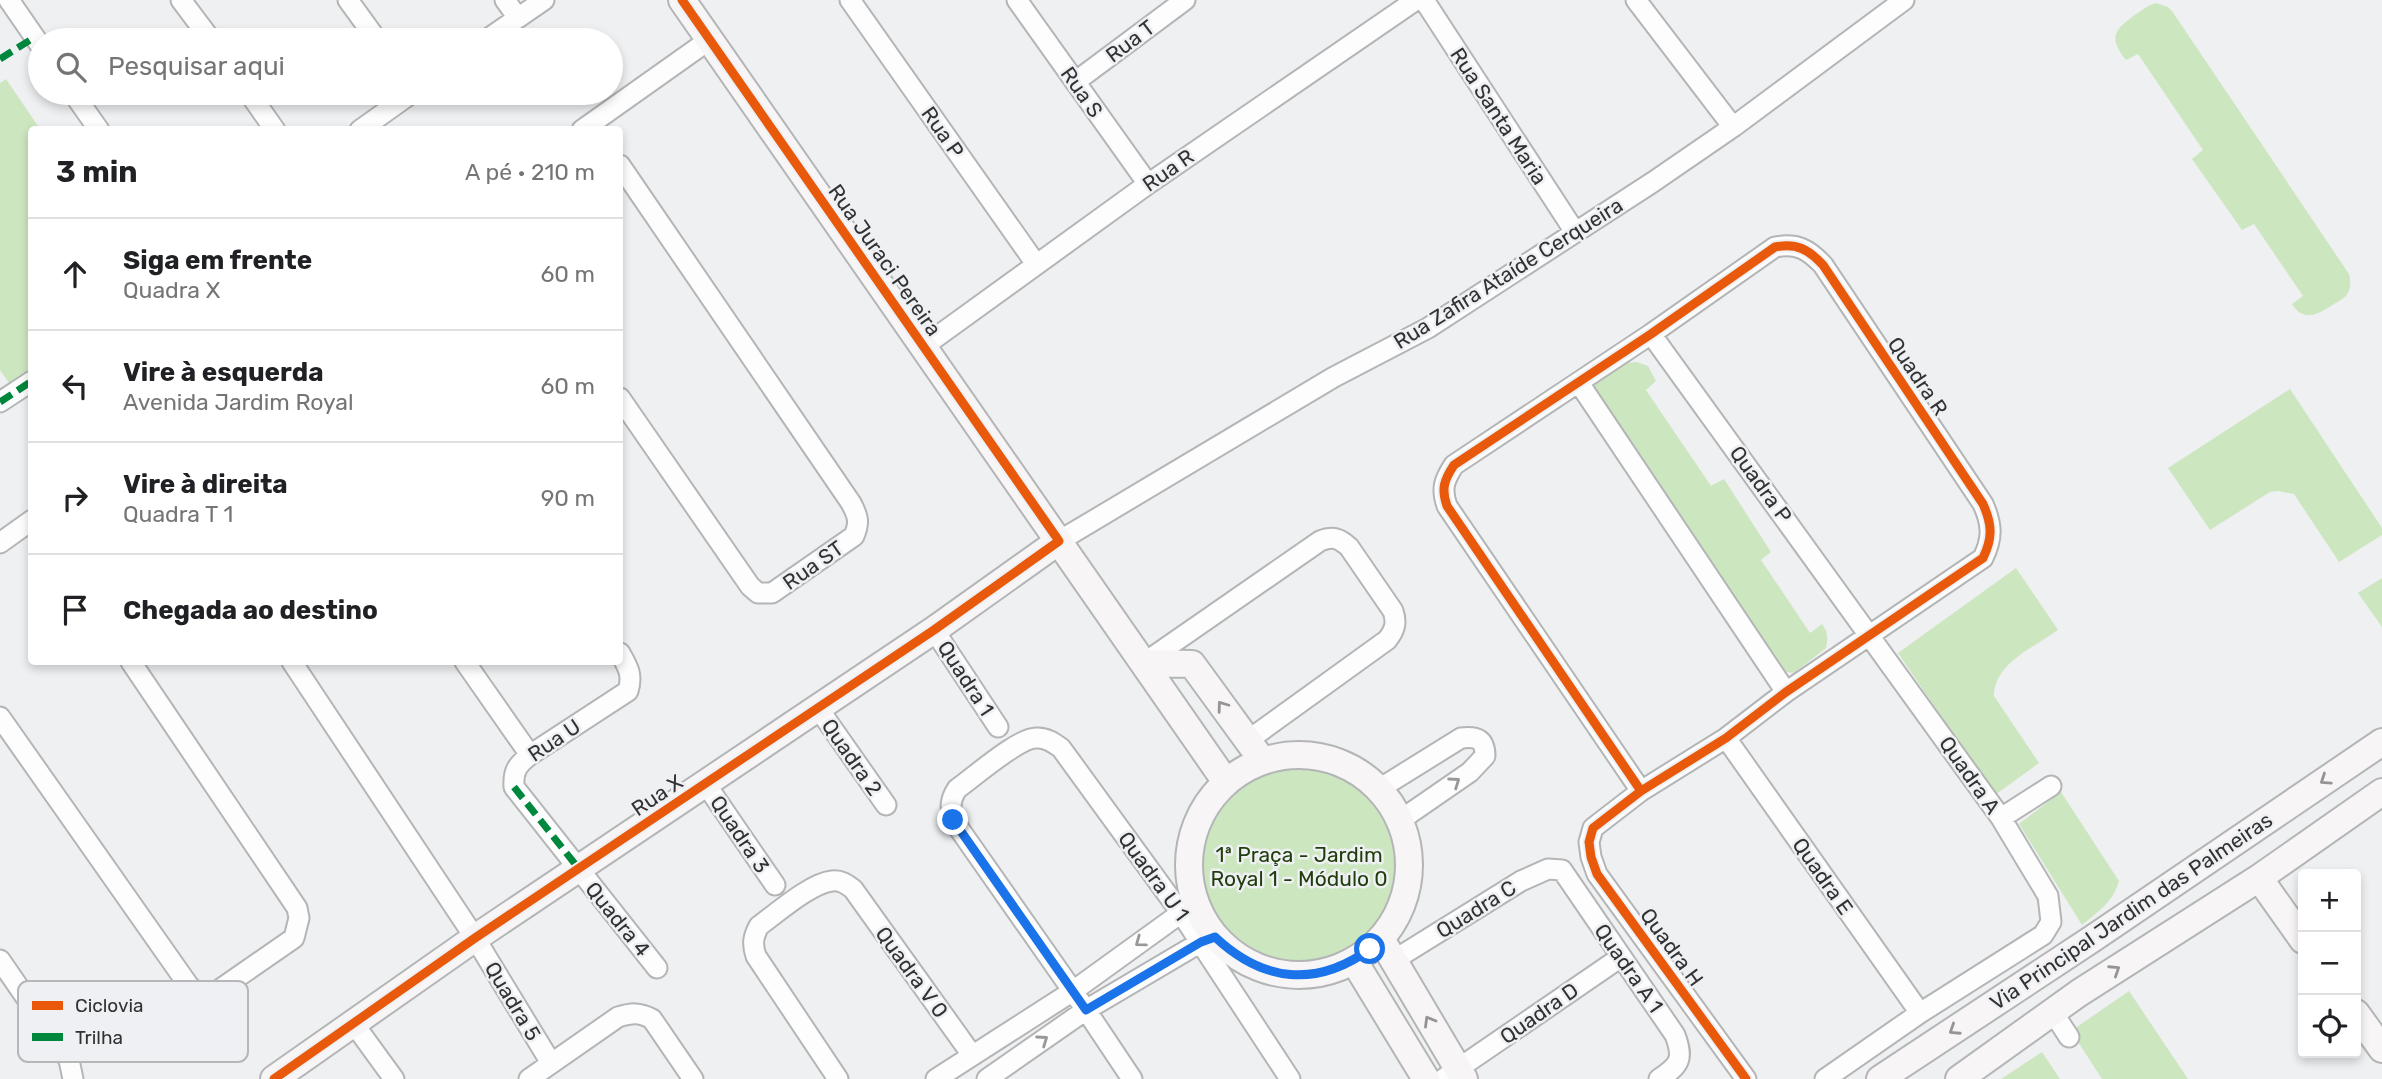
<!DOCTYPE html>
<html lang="pt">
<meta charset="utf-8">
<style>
body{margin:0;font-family:Rubik,sans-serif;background:#f2f2f2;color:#202124}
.controls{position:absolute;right:21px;bottom:21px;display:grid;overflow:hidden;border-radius:7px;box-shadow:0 4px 10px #0003}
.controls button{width:63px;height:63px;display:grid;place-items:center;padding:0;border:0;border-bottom:2px solid #e0e0e0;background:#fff;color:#202124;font:35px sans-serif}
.stop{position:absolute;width:21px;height:21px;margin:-16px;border:5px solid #1a73e8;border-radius:50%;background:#fff}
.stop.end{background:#1a73e8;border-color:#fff;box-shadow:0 2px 7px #0008}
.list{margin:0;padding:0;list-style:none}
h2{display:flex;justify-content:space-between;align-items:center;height:91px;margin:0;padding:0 28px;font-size:30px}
h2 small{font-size:23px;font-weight:400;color:#757577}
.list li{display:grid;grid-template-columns:46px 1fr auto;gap:21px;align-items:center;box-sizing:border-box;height:112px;padding:0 28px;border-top:2px solid #e0e0e0}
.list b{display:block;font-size:26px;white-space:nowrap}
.list p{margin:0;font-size:23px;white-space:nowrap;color:#757577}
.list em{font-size:23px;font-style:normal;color:#757577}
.icon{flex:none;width:38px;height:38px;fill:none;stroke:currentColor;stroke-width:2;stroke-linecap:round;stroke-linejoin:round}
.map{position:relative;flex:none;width:2382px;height:1079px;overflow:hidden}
.search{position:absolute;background:#fff;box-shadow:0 4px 10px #0003;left:28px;top:28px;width:595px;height:77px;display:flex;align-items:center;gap:18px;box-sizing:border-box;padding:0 24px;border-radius:38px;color:#757577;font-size:26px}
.panel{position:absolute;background:#fff;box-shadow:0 4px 10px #0003;left:28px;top:126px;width:595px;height:539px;border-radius:7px}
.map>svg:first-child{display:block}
</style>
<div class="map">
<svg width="2382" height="1079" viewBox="0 0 2382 1079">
<rect width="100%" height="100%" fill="#eff0f2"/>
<path fill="#cce6c0" d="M 2156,3 L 2168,7 L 2172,11 L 2349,274 C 2351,281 2351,290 2346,296 C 2342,300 2335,303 2331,306 C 2317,315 2303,322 2292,304 L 2303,296 L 2254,224 L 2242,230 L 2192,159 L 2203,150 L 2138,54 L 2126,60 C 2108,37 2114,30 2136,14 C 2143,10 2148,5 2156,3 Z
M 6,79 L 40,129 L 32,130 L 31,372 L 11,386 L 0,370 L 0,83 Z
M 1637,362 L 1648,366 L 1656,381 L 1646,390 L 1711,486 L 1724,479 L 1771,552 L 1761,560 L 1810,633 L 1822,624 C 1828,632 1828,638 1826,648 L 1794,673 L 1779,671 L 1592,388 L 1596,383 L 1626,363 Z
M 2290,389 L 2382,528 L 2382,535 L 2339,562 L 2294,494 L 2278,491 L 2270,492 L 2210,530 L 2168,468 Z
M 2016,568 L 2058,630 C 2035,647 1994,663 1994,696 L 2039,763 L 1995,795 L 1898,653 Z
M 2382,578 L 2382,627 L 2358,593 Z
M1196 866a104 104 0 1 1 208 0a104 104 0 1 1-208 0Z
M 2061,792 L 2119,881 C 2113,902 2099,911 2082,925 L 2019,824 Z
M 2129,991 L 2188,1079 L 2102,1079 L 2071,1031 Z
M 2042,1052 L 2060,1079 L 2001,1079 Z"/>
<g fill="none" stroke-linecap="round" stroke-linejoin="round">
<g stroke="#b4b5b6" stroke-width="23">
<path id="street" d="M 9,0 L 40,45
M 181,0 L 211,40
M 348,0 L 377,40
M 505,0 L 518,18
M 850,0 L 1036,264
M 1017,0 L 1148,184
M 1424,0 L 1575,232
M 1636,0 L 1733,127
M 486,40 L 544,0
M 1075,82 L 1185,0
M 73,93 L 99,130
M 249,93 L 275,130
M 360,130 L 412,93
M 582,130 L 709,40
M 620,165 L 851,503 C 858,516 860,522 854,536 L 772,593 L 758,593 L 750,586 L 620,398
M 1651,334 L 2001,818 L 2048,896 L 2051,922 L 2043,935 L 1920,1013 L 1825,1079
M 924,346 L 1148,184 L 1416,0
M 1579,383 L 1786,692
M 0,402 L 32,381
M 1059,541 L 1334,377 L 1428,328 L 1653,182 L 1733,127 L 1904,0
M 0,543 L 32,520
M 934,630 L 998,727
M 620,653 C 628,667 633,675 628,691 L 530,755 C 517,765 513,771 514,787 L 657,968
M 292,662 L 475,938 L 551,1063
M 465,662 L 530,755
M 1144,663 L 1320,541 C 1333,536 1339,538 1349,547 L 1393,611 C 1397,623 1395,630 1387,640 L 1247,741
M 818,708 L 886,805
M 0,717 L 189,986 C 199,996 206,994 219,990 L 294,938 L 299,918 L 297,908 L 131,662
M 1726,738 L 1920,1013
M 705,783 L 775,885
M 1379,789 L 1461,738 C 1477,736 1485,739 1485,756 L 1470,772 L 1399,821
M 1641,791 L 1447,506 C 1441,489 1444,480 1454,465 L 1651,334 L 1775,247 C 1797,243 1808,249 1823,265 L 1983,504 C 1992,524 1993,538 1983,558 L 1786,692 L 1726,738 L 1641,791 L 1593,828 L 1589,842 L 1591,857 L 1597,874 L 1746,1079
M 2001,818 L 2051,786
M 0,960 L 69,1060 L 73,1079
M 1394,960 L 1521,881 L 1548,869 L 1562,870 L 1675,1035 C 1684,1059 1680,1065 1659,1079
M 2052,1011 L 2069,1037
M 354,1024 L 394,1079
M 529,1079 L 618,1017 C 632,1013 639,1012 652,1019 L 693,1079
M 838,1079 L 756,956 C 752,944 753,937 759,926 C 777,913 811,883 832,881 C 841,880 846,884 853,889 L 972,1055
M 936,1079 L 1073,991 L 1181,913 L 1195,901
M 987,1079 L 1086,1010 L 1201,942 L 1215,937
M 1132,1079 L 1086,1010 L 953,820 C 950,807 950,800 957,789 C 974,777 1018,738 1036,738 C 1046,737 1054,743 1061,748 L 1181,913 L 1290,1079
M 1443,1079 L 1621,957"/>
</g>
<g stroke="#b4b5b6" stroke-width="30">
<path id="secondary" d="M 682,0 L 1226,782
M 1144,663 L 1192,664 L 1262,760
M1189 865a110 110 0 1 1 220 0a110 110 0 1 1-220 0Z
M 2259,878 L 2303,940
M 1381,939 L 1464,1079
M 1354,961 L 1426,1079
M 2356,1013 L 2382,1049
M 274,1079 L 475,938 L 934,630 L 1059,541
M 1880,1079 L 2092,939 L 2382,742
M 1959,1079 L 2079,993 L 2259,878 L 2382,792"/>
</g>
<use href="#street" stroke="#fdfdfd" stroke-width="19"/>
<use href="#secondary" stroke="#f8f5f6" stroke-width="26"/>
<path stroke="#00873e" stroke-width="7" stroke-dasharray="14 7" stroke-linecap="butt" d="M 0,59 L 35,37
M 0,402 L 32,381
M 514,787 L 579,869"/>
<g stroke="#eef0f3" stroke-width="13">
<path id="cycleway" d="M 1641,791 L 1447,506 C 1441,489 1444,480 1454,465 L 1651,334 L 1775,247 C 1797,243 1808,249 1823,265 L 1983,504 C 1992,524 1993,538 1983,558 L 1786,692 L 1726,738 L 1641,791 L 1593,828 L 1589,842 L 1591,857 L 1597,874 L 1746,1079
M 274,1079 L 475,938 L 934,630 L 1059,541 L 682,0"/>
</g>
<use href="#cycleway" stroke="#e8590c" stroke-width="9"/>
</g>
<defs><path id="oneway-chevron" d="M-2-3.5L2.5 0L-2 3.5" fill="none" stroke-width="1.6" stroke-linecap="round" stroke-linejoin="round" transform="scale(1.75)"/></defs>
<g stroke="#959494">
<use href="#oneway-chevron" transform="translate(1222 706) rotate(-126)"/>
<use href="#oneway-chevron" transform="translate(2325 780) rotate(146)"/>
<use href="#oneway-chevron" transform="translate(2115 970) rotate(-33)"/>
<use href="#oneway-chevron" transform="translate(1429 1021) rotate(-120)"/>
<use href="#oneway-chevron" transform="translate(1954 1030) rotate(147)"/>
</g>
<g stroke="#989898">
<use href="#oneway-chevron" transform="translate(1455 782) rotate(-35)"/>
<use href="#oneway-chevron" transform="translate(1140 942) rotate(144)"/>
<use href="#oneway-chevron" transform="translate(1043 1040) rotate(-35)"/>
</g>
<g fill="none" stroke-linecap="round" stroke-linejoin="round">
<path stroke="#1a73e8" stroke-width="9" d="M 953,820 L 1086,1010 L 1201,942 L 1215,937 C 1263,982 1316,988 1370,949"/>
</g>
<g text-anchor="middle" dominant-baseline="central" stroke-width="5" stroke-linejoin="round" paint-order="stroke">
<g font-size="21" fill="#323233" stroke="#eef0f3">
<text transform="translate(1130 41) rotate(-37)">Rua T</text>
<text transform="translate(1082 92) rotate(55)">Rua S</text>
<text transform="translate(1499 116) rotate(57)">Rua Santa Maria</text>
<text transform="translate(943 132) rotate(55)">Rua P</text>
<text transform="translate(1168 170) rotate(-35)">Rua R</text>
<text transform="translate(885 260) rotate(55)">Rua Juraci Pereira</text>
<text transform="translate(1508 273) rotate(-32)">Rua Zafira Ataíde Cerqueira</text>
<text transform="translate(1918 376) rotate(56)">Quadra R</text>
<text transform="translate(1761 484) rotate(54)">Quadra P</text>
<text transform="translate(813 565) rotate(-35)">Rua ST</text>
<text transform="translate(966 678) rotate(57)">Quadra 1</text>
<text transform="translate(554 740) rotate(-34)">Rua U</text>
<text transform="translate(852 757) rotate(55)">Quadra 2</text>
<text transform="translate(1970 775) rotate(55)">Quadra A</text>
<text transform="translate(657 795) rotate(-34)">Rua X</text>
<text transform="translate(740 834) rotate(56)">Quadra 3</text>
<text transform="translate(1154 876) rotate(54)">Quadra U 1</text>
<text transform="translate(1823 876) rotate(55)">Quadra E</text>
<text transform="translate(1476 909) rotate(-32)">Quadra C</text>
<text transform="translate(2131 911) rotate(-34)">Via Principal Jardim das Palmeiras</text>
<text transform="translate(618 919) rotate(51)">Quadra 4</text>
<text transform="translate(1672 947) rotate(54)">Quadra H</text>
<text transform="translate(1629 968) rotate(55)">Quadra A 1</text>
<text transform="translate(912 972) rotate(54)">Quadra V 0</text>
<text transform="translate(513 1001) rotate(59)">Quadra 5</text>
<text transform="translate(1539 1013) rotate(-35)">Quadra D</text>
</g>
<g font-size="21" fill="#1f3d0a" stroke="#eef0f3">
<text x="1299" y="854">1ª Praça - Jardim<tspan x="1299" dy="24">Royal 1 - Módulo 0</tspan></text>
</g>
</g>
<rect x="18" y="981" width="230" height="81" rx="10" fill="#eef0f3" stroke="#b6b7b9" stroke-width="2"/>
<rect x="32" y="1001" width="31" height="9" fill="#e8590c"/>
<rect x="32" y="1033" width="31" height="8" fill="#00873e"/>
<g font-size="19" fill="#323233">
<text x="75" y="1012">Ciclovia</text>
<text x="75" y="1044">Trilha</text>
</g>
</svg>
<div class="controls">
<button>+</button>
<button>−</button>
<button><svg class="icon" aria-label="locate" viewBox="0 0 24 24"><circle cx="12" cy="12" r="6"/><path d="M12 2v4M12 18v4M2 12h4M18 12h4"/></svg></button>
</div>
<div class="stop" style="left:1370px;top:949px"></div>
<div class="stop end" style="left:953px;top:820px"></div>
<div class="search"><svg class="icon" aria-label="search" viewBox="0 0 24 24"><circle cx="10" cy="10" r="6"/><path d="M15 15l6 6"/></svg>Pesquisar aqui</div>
<section class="panel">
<h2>3 min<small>A pé · 210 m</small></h2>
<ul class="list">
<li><svg class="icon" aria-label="ahead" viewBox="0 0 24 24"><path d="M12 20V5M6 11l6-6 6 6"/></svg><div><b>Siga em frente</b><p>Quadra X</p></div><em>60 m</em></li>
<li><svg class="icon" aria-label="left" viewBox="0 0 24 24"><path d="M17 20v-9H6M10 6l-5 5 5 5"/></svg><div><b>Vire à esquerda</b><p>Avenida Jardim Royal</p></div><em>60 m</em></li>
<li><svg class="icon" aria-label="right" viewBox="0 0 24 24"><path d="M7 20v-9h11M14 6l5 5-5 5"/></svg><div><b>Vire à direita</b><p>Quadra T 1</p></div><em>90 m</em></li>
<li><svg class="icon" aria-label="arrive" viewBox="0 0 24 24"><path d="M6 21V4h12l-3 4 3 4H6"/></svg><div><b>Chegada ao destino</b></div></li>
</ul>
</section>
</div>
